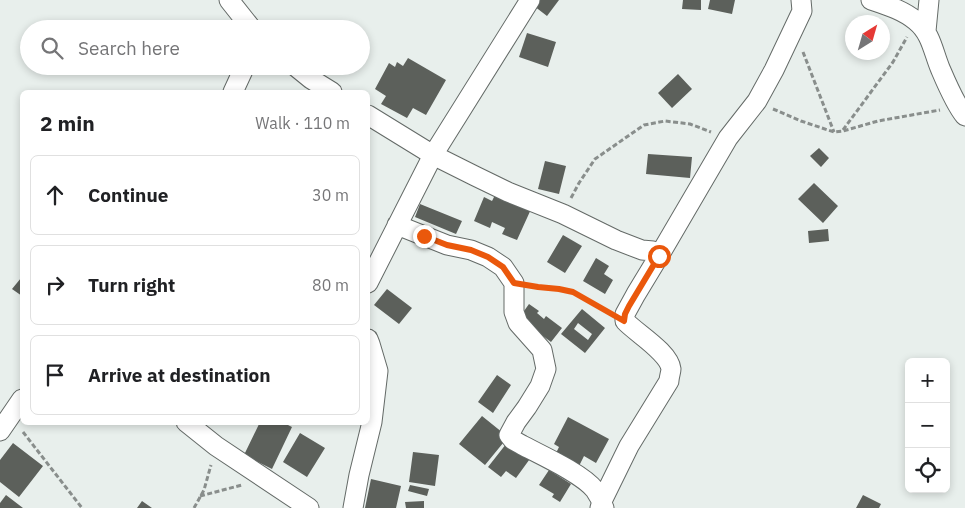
<!DOCTYPE html>
<meta charset="utf-8">
<style>
body{margin:0;font-family:"IBM Plex Sans",sans-serif;background:#f6f6f6;color:#202124}
.controls{position:absolute;right:15px;bottom:15px;display:grid;overflow:hidden;border-radius:8px;box-shadow:0 2px 8px #0003}
.controls button{width:45px;height:45px;display:grid;place-items:center;padding:0;border:0;border-bottom:1px solid #e0e0e0;background:#fff;color:#202124;font:25px sans-serif}
.compass{position:absolute;left:845px;top:15px;width:45px;height:45px;border-radius:50%;background:#fff;box-shadow:0 2px 8px #0003;rotate:37deg}
.stop{position:absolute;width:15px;height:15px;margin:-11px;border:4px solid #ea580c;border-radius:50%;background:#fff}
.stop.end{background:#ea580c;border-color:#fff;box-shadow:0 1px 5px #0008}
.list{margin:0;padding:0;list-style:none}
h2{display:flex;justify-content:space-between;align-items:center;height:65px;margin:0;padding:0 20px;font-size:21px}
h2 small{font-size:16px;font-weight:400;color:#757577}
.list li{display:grid;grid-template-columns:32px 1fr auto;gap:15px;align-items:center;box-sizing:border-box;height:80px;margin:0 10px 10px;padding:0 10px;border:1px solid #e0e0e0;border-radius:8px}
.list b{display:block;font-size:19px;white-space:nowrap}
.list em{font-size:16px;font-style:normal;color:#757577}
.icon{flex:none;width:28px;height:28px;fill:none;stroke:currentColor;stroke-width:2;stroke-linecap:round;stroke-linejoin:round}
.map{position:relative;flex:none;width:965px;height:508px;overflow:hidden}
.search{position:absolute;background:#fff;box-shadow:0 2px 8px #0003;left:20px;top:20px;width:350px;height:55px;display:flex;align-items:center;gap:12px;box-sizing:border-box;padding:0 18px;border-radius:28px;color:#757577;font-size:19px}
.panel{position:absolute;background:#fff;box-shadow:0 2px 8px #0003;left:20px;top:90px;width:350px;height:335px;border-radius:8px}
.map>svg:first-child{display:block}
</style>
<div class="map">
<svg width="965" height="508" viewBox="0 0 965 508">
<rect width="100%" height="100%" fill="#e8efec"/>
<path fill="#5c605b" fill-rule="evenodd" d="M 539,0 L 559,0 L 547,16 L 534,6 Z
M 683,0 L 701,0 L 701,10 L 682,9 Z
M 710,0 L 735,0 L 732,14 L 708,9 Z
M 527,33 L 556,42 L 548,67 L 519,57 Z
M 408,58 L 446,80 L 426,115 L 413,108 L 407,118 L 381,104 L 386,96 L 375,89 L 389,63 L 395,67 L 397,62 L 403,66 Z
M 678,74 L 692,89 L 672,108 L 658,93 Z
M 819,148 L 829,158 L 821,167 L 810,156 Z
M 648,154 L 692,157 L 690,178 L 646,174 Z
M 545,161 L 566,166 L 559,194 L 538,189 Z
M 814,183 L 838,206 L 823,223 L 798,199 Z
M 497,191 L 532,207 L 517,240 L 502,234 L 505,228 L 492,222 L 490,228 L 474,221 L 484,197 L 492,201 Z
M 420,204 L 462,221 L 456,234 L 415,217 Z
M 828,229 L 829,241 L 809,243 L 808,231 Z
M 563,235 L 582,246 L 565,273 L 547,262 Z
M 596,258 L 609,266 L 604,274 L 613,280 L 605,294 L 583,281 Z
M 21,278 L 22,279 L 22,296 L 12,289 Z
M 387,289 L 412,308 L 399,324 L 374,305 Z
M 529,304 L 539,311 L 537,313 L 544,319 L 546,316 L 562,328 L 551,342 L 519,318 Z
M 582,309 L 605,328 L 585,353 L 561,334 ZM 578,323 L 592,334 L 588,340 L 574,329 Z
M 497,375 L 511,385 L 493,413 L 478,402 Z
M 482,416 L 508,437 L 485,465 L 459,444 Z
M 568,417 L 609,439 L 596,463 L 584,456 L 579,466 L 556,453 L 559,447 L 554,444 Z
M 260,422 L 282,422 L 292,427 L 272,469 L 244,455 Z
M 300,433 L 325,448 L 307,477 L 283,462 Z
M 510,439 L 532,456 L 516,478 L 506,471 L 501,477 L 488,467 Z
M 13,443 L 43,466 L 19,497 L 0,482 L 0,460 Z
M 413,452 L 439,455 L 435,486 L 409,482 Z
M 549,470 L 571,484 L 560,502 L 552,497 L 554,494 L 539,485 Z
M 371,479 L 401,486 L 396,508 L 365,508 Z
M 410,485 L 429,489 L 427,496 L 408,491 Z
M 6,495 L 23,508 L 0,508 L 0,503 Z
M 863,495 L 881,504 L 879,508 L 856,508 Z
M 142,501 L 152,508 L 137,508 Z
M 424,501 L 424,508 L 406,508 L 405,502 Z"/>
<g fill="none" stroke-linecap="round" stroke-linejoin="round">
<g stroke="#646a67" stroke-width="21">
<path id="minor" d="M 229,0 L 252,29
M 871,0 C 886,5 903,10 916,21 C 931,33 933,51 940,68 C 946,82 955,104 965,116
M 926,31 L 929,0
M 295,66 L 311,79 L 332,92
M 233,92 L 245,66
M 368,115 L 433,155 L 475,176 L 508,192 L 563,214 L 616,240 L 642,250 L 653,251 L 659,256
M 397,225 L 447,245 L 471,250 L 488,257 L 503,267 L 514,283 L 514,312 L 518,323 L 542,350 L 546,369 L 540,386 L 527,407 L 516,422 L 509,435 L 513,440 L 522,445 C 541,455 583,474 595,490 C 599,496 602,502 604,508
M 368,283 L 433,155 L 530,0
M 186,422 L 216,446 L 309,508
M 0,431 L 22,399
M 353,508 L 359,475 L 372,422 L 378,371 L 370,344 L 368,339
M 600,508 L 602,501 L 629,446 L 669,381 C 669,377 671,372 671,369 C 669,352 636,333 625,321 L 625,314 L 636,294 L 659,256 L 728,138 L 757,101 L 774,70 L 802,11 L 801,0"/>
</g>
<path stroke="#898e8c" stroke-width="3" stroke-dasharray="5 2.5" stroke-linecap="butt" d="M 803,52 L 834,132
M 773,109 L 801,121 L 834,132 L 843,131 L 878,121 L 940,110
M 843,130 L 893,62 L 907,37
M 571,198 L 579,183 L 595,159 L 644,125 L 665,121 L 690,124 L 711,132
M 531,286 L 559,289 L 573,292 L 607,311
M 23,432 L 82,508
M 200,496 L 242,485
M 194,508 L 204,490 L 211,465"/>
<use href="#minor" stroke="#fff" stroke-width="19"/>
</g>
<g fill="none" stroke-linecap="round" stroke-linejoin="round">
<path stroke="#ea580c" stroke-width="6" d="M 424,236 L 447,245 L 471,250 L 488,257 L 503,267 L 514,283 L 538,287 L 559,289 L 573,292 L 624,321 L 625,314 L 629,306 L 659,256"/>
</g>
</svg>
<div class="controls">
<button>+</button>
<button>−</button>
<button><svg class="icon" aria-label="locate" viewBox="0 0 24 24"><circle cx="12" cy="12" r="6"/><path d="M12 2v4M12 18v4M2 12h4M18 12h4"/></svg></button>
</div>
<svg class="compass" viewBox="-18 -18 36 36"><path d="M0-13l5 13h-10z" fill="#e53935"/><path d="M0 13l5-13h-10z" fill="#757577"/></svg>
<div class="stop" style="left:659px;top:256px"></div>
<div class="stop end" style="left:424px;top:236px"></div>
<div class="search"><svg class="icon" aria-label="search" viewBox="0 0 24 24"><circle cx="10" cy="10" r="6"/><path d="M15 15l6 6"/></svg>Search here</div>
<section class="panel">
<h2>2 min<small>Walk · 110 m</small></h2>
<ul class="list">
<li><svg class="icon" aria-label="ahead" viewBox="0 0 24 24"><path d="M12 20V5M6 11l6-6 6 6"/></svg><div><b>Continue</b></div><em>30 m</em></li>
<li><svg class="icon" aria-label="right" viewBox="0 0 24 24"><path d="M7 20v-9h11M14 6l5 5-5 5"/></svg><div><b>Turn right</b></div><em>80 m</em></li>
<li><svg class="icon" aria-label="arrive" viewBox="0 0 24 24"><path d="M6 21V4h12l-3 4 3 4H6"/></svg><div><b>Arrive at destination</b></div></li>
</ul>
</section>
</div>
